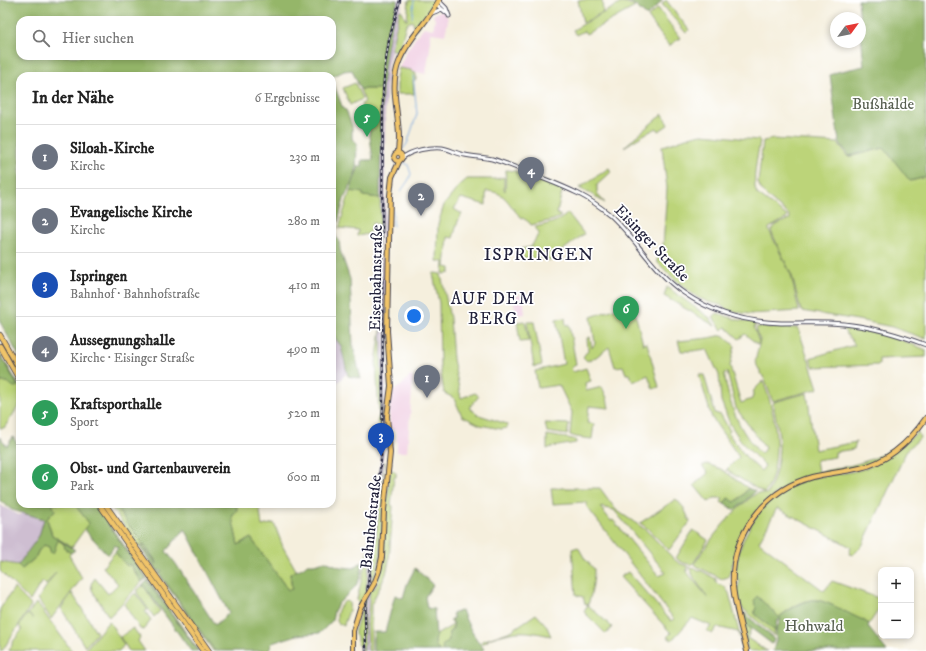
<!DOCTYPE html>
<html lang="de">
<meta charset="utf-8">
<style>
body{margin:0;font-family:"IM FELL DW Pica",serif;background:#f2f2f2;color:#222}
.controls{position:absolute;right:12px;bottom:12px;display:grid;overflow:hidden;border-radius:8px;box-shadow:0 2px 6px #0003}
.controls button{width:36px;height:36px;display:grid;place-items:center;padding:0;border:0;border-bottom:1px solid #e0e0e0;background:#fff;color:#222;font:20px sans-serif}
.compass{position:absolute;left:830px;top:12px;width:36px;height:36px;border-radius:50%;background:#fff;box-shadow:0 2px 6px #0003;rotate:57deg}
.you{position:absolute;left:414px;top:316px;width:14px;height:14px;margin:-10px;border:3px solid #fff;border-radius:50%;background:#1a73e8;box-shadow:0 0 0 6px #1a73e833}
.badge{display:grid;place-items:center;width:26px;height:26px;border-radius:50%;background:#0b8043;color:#fff;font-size:13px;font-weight:700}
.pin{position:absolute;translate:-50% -33px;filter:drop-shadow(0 1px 2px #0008)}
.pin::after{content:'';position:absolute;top:21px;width:14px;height:12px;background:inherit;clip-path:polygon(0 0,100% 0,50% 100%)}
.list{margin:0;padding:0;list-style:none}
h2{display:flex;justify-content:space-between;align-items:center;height:52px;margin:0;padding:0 16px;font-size:17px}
h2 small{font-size:13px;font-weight:400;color:#767676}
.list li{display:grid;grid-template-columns:26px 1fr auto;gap:12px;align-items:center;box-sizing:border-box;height:64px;padding:0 16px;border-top:1px solid #e0e0e0}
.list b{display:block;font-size:15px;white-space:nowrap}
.list p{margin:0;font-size:13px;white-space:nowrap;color:#767676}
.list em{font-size:13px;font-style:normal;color:#767676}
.icon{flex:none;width:22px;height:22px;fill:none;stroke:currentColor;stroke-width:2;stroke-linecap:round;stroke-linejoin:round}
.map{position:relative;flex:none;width:926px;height:651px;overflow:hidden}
.search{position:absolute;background:#fff;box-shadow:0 2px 6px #0003;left:16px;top:16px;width:320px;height:44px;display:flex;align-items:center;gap:10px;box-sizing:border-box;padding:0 14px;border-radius:12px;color:#767676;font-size:15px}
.panel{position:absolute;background:#fff;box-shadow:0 2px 6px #0003;left:16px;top:72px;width:320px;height:436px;border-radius:12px}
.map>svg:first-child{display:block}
</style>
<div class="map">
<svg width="926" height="651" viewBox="0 0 926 651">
<rect width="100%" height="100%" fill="#fff"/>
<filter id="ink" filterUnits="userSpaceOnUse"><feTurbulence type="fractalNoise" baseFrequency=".025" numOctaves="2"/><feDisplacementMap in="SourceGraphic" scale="8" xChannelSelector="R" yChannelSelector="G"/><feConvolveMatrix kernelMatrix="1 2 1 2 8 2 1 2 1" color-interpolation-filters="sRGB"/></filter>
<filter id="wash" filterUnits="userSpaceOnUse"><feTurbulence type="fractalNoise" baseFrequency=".012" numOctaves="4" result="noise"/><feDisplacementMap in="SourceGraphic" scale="16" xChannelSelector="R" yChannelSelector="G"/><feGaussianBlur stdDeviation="0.9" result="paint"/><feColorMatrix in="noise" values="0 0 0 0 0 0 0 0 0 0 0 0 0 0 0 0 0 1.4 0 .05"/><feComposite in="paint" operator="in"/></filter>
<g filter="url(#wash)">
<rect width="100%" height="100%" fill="#f5efdd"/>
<path fill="#f1d0e4" d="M 442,11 L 447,16 L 448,21 L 445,35 L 431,33 L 430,48 L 426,74 L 399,68 L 406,52 L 418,34 L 424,27 L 433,29 L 435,20 L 433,15 L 438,12 Z
M 523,295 L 525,314 L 514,315 L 515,307 L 512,298 L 514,296 Z
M 410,376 L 413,378 L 407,452 L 397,452 L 397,431 L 393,430 L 390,427 L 389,413 L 392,391 L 401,386 Z"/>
<path fill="#cebed1" d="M 398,0 L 403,0 L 388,64 L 385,114 L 386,395 L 384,426 L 381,426 L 381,111 L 384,63 L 393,17 Z
M 332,334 L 341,346 L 347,373 L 332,388 Z
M 381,441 L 384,441 L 383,462 L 368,611 L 368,651 L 364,651 L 364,609 L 379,476 Z
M 0,505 L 19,515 L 22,513 L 44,519 L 39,536 L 18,565 L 0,562 Z"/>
<path fill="#bcd479" stroke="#6f7b5a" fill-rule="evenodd" d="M 409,0 L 437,0 L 416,29 L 412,21 L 406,24 L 401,43 L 400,53 L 391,49 L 400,10 L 402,11 L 406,20 L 407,20 Z
M 578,0 L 602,0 L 603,12 L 583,23 Z
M 666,0 L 689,30 L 686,33 L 662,4 Z
M 621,3 L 633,5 L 635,7 L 586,34 L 584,31 L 576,35 L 573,30 Z
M 658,8 L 680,38 L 669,46 L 648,17 Z
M 399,68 L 411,70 L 412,72 L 416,73 L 416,80 L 413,80 L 414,94 L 397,94 L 397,78 Z
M 355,83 L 362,99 L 350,105 L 343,88 Z
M 360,89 L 382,89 L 381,121 L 373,121 L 364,112 L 361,104 L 365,102 Z
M 663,114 L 668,125 L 659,131 L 657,128 L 645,134 L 624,147 L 654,121 Z
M 702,134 C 721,135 740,139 759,140 L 760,141 C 758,154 751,183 757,194 L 787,216 L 787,218 L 769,228 L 769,230 L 791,275 L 799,311 L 750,314 L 729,311 L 720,305 L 708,302 L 697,297 L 675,280 L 657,262 L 657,260 L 663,247 L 667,188 L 662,147 L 663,146 C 676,142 689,136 702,134 Z
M 773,139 L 838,143 L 848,157 L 884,148 L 911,181 L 926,177 L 926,339 L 892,327 L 858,320 L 801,311 L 792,276 L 771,231 C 775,224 783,222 790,219 L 789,215 C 779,205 761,196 758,182 L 763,141 Z
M 609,168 L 611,172 L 597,185 L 597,194 L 605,203 L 591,194 L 579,188 Z
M 506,170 L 516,171 L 516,174 L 517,171 L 520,172 L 563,188 L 557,212 L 558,215 L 560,215 L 560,217 L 553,220 L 531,225 C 529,221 525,220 521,217 C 507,205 508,192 486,191 L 486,205 L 461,198 L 454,209 L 462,214 L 458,221 L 453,238 L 448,237 L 445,267 L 450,268 L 450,273 L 443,274 L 444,262 L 437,261 L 438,224 L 444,205 L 459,186 L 467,179 L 496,179 L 504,177 L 504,189 L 505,191 Z
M 350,191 L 364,193 L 363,196 L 380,198 L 381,231 L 378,231 L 378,224 L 372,223 L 371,231 L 369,231 L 369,234 L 357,236 L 358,230 L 339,228 Z
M 568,213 L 584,234 L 550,260 L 519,258 L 520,249 L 531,247 L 539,233 L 535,227 C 547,224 558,223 568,213 Z
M 435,273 L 441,274 L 450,318 L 453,359 L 461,398 L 475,393 L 479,396 L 469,408 L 479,415 L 507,424 L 507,428 L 501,429 L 480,425 L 462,416 L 454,398 L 444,393 L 440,367 L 439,303 L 433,274 Z
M 667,287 L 710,318 L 715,326 L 664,296 Z
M 633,305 L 643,344 L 647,343 L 659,387 L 653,389 L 648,375 L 633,382 L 630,374 L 626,374 L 623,366 L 615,367 L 609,347 L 596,357 L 587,361 L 583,357 L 588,350 L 587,338 L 590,337 L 592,348 L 595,343 L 591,317 L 614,309 Z
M 717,313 L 739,320 L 756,323 L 754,328 L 759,342 L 758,345 L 745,334 L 739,339 L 726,327 L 722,330 L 714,319 L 713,317 Z
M 565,318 L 566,325 L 569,325 L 576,364 L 571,369 L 573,372 L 586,368 L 591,381 L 585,383 L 586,391 L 602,387 L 607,398 L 609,408 L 589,406 L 587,423 L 594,424 L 592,439 L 576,437 L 570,435 L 572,412 L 559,385 L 538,388 L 535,371 L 564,364 L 556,319 Z
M 525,321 L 529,341 L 520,342 L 517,322 Z
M 527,322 L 534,322 L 542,365 L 534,367 Z
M 757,327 L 798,328 L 818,388 L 817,389 L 773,401 L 772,400 L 765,380 L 755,362 L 760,340 L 756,332 Z
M 842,328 C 870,329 900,338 926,350 L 926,357 L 879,359 L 879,365 L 813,367 L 810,358 L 855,345 Z
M 381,330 L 382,409 L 380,435 L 379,435 L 379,425 L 377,422 L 379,415 L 376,362 Z
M 723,335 L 735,346 L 730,366 L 741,403 L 752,399 L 754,390 L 763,381 C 775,412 780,441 773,474 C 771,480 769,489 764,493 L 726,470 L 739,457 L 712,418 L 699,375 L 704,375 L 715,413 L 721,415 L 730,431 L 728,433 L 746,457 L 761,471 L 765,466 L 743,444 L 730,424 L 721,401 L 719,375 L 707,349 L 692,351 L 681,351 L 678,341 L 709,338 ZM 727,372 L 736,408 L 765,448 L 761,454 C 738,430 730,406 724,374 Z
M 0,353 L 20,387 L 20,404 L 4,428 L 0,428 L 0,382 L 7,382 L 18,386 Z
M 807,393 L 815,450 L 856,442 L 854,449 L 835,452 L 835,457 L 816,460 L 818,472 C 857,465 884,460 912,432 L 913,433 L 898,448 L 880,459 L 861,467 L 820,474 L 776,493 L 746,526 L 728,577 L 722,579 L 696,566 L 695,563 C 711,538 733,509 757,493 L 767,494 C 776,478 780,456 779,437 C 778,426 775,415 773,404 L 774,402 Z
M 545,423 L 569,424 L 567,435 L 547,432 Z
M 918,432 L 920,438 L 907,450 L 862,546 L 853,555 L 849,554 L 851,547 L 777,508 L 759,542 L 824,591 L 832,581 L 881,599 L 881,606 L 869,624 L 863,620 C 849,615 834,605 821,601 C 807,596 789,609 779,617 L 754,601 L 756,608 L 754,613 L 775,631 L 774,636 L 741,607 L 737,591 L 740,580 L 735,580 C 736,534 766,490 812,478 C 829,474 849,474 866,468 C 886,460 901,446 918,432 Z
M 547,435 L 573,439 L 576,441 L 576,443 L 552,447 L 547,449 Z
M 384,462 L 385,462 L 385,466 L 384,467 L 382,485 L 384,488 C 383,516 385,562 370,586 L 374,589 L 377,584 L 380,572 L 390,471 L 393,470 L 396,473 L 396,477 L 394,477 L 391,505 L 393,506 L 389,560 L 386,574 L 371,605 L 371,651 L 368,651 L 367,622 L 369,599 Z
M 707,464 L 721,469 L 748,488 L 743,495 L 735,502 L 728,498 L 724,504 L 721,502 L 723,498 L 714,498 L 708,502 L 694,485 L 708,473 L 702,466 Z
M 377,474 L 377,490 L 364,609 L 364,651 L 363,651 L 362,646 L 357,644 L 358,642 L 357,641 L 357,637 L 355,635 L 355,630 L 362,608 L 358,603 L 357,599 L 369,547 Z
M 551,488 L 600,488 L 616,510 L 646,530 L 676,561 L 681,564 L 687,566 L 687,572 L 708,598 L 694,578 L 689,567 L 702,571 L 716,579 L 716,582 L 719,585 L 724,586 L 729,593 L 744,651 L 740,651 L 742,648 L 738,632 L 717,627 L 712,634 L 707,631 L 711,626 L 692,618 L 672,640 L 667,637 L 671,633 L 620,577 L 628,572 L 671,621 L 674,619 L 587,507 L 587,502 L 553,504 ZM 600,507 L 614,510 L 666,573 L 659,576 L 613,520 L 611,521 Z
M 676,499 L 684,508 L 690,522 L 669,550 L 647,528 L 640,523 Z
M 52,504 L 75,505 L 89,523 L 72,547 L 52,535 L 47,519 L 55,510 Z
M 94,504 L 95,504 L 199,651 L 169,611 Z
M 109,504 L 113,504 L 156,561 L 157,563 L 141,545 L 140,545 L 215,651 L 213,651 Z
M 223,504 L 259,504 L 262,526 L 274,523 L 283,547 L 296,570 L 290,574 L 292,589 L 288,590 L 251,538 L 238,545 L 232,517 L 237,510 Z
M 693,530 L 708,540 L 693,564 C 687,565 680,562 676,558 Z
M 58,540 L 64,544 L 65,549 L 71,553 L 69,555 L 82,578 L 51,619 L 38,599 L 56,572 L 46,585 L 42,581 L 30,601 L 0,571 L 0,562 L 18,565 L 22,569 L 35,558 L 39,550 L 45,545 L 49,547 L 51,553 Z
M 578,547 L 585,559 L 594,569 C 594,581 592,593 588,605 L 612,627 L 606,634 L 584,612 L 588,605 L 585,604 L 583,597 L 576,595 L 572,549 Z
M 115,552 L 127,566 L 129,564 L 142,582 L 109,617 L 92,590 L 91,584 L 95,578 L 108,594 L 118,584 L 103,567 Z
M 142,586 L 144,586 L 160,611 L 154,617 L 137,593 L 137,590 Z
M 14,588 L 30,604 L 31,606 L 2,651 L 0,651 L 0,609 Z
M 72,593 L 97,633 L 85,647 L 61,608 Z
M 135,593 L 148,610 L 145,611 L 151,620 L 144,630 L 140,629 L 124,604 Z
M 345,601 L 349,602 C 351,611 345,618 344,626 L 338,623 C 335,614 338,607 345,601 Z
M 36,603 L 37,603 L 72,651 L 9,651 L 12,645 L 12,643 L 22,630 L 19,626 L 27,614 L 33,618 L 28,614 Z
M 738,608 L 745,614 L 743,616 L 744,623 L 751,629 L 747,638 L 767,651 L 748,651 Z
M 536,614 L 546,625 L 551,636 C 523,630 516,630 488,639 L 488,641 L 482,644 L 481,643 L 482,641 L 511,631 Z
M 452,619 C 455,625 454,628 449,632 L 449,640 L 443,651 L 439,651 L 435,645 L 436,635 L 453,625 L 450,620 Z
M 109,621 L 124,645 L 119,651 L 84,651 Z
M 133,628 L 140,637 L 138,641 L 145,651 L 129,651 L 120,637 Z"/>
<path fill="#95b669" stroke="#5c6c52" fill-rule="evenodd" d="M 0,0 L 398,0 C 390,29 384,59 382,89 L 360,89 L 352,70 L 344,71 L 332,77 L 20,76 L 20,358 L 0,322 ZM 20,20 L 332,20 L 332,56 L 20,56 Z
M 624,0 L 663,0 L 647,16 L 632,3 L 624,2 Z
M 858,0 L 926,0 L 926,177 L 910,181 L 884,148 L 849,156 L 839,142 L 830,75 L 837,72 L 864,66 Z
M 332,79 L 343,109 L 346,110 L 352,126 L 352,139 L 357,143 L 356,171 L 352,182 L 344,199 L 335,233 L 336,237 L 339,240 L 340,250 L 350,279 L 353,345 L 361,379 L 348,376 L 341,346 L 332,334 Z
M 368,121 L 381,121 L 380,198 L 363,196 L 363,193 L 350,191 L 359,166 L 362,166 L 362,160 L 373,160 Z
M 0,355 L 18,386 C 13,389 11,384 7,382 L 0,382 Z
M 0,437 L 7,446 L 13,437 L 20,448 L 20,504 L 52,504 L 55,510 L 47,519 L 52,535 L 75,550 L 71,553 L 65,549 L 64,544 L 58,540 L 53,554 L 51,553 L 49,547 L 44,545 L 39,550 L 35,558 L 22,569 L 18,565 L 39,536 L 44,519 L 12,510 L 0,501 Z
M 748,488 L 755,491 L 754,493 L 735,510 L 724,504 L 728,498 L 735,502 L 743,495 Z
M 67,504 L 94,504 L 146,579 L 142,582 L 130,564 L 127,566 L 115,552 L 118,548 L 115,545 L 108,555 L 84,529 L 89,523 L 75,505 Z
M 113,504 L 223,504 L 237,506 L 237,509 L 232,517 L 238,545 L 251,538 L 288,590 L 292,589 L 290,574 C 297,569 302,570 307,564 L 314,564 L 325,561 L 340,567 L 354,568 L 360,563 L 363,564 L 360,578 L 355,587 L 338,604 L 334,611 L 332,621 L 320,633 L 297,635 L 272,643 L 269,651 L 215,651 L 159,573 L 162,571 L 161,570 L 158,571 L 140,545 L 141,544 L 157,564 L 156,561 ZM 185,529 L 229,613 L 215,625 L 176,564 L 166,551 Z
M 415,568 L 433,585 L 425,597 L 427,608 L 434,609 L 436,635 L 435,645 L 439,651 L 373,651 L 373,639 L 374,632 L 385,632 L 395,595 L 403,598 L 407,584 Z
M 147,581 L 198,651 L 191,651 L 144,586 L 142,586 Z
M 757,596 L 779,617 C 786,612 802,601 812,600 C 824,598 850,615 863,620 L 869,624 L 868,627 L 887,651 L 773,651 L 776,640 L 776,631 L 781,618 L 777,621 L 775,631 L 754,613 L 756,608 L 754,601 Z
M 462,610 C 467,624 474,637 484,649 L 481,651 L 443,651 L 442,646 L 449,640 L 449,632 C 454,628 455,625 452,619 L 454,618 L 452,614 Z
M 745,614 L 772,637 L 774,640 L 772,644 L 744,623 L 743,616 Z"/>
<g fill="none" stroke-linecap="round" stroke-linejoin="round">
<path stroke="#77a8e2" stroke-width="1" d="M 412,18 L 414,0
M 403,149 L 407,144 L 417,114 L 413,74
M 401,191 L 408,181 L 411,174 L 408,165 L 402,161
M 393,217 L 393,210
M 393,219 L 393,226"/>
</g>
</g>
<g filter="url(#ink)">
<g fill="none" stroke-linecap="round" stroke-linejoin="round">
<g stroke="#424153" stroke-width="5">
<path id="minor" d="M 439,1 L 446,8 L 449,16
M 437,5 L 448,14
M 432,13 L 442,9
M 402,158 C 412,150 430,147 442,148 C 450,149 457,154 465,155 C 474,157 483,157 492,159 C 506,163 519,169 532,174 C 561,186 584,193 609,214 C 637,239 653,272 684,293 C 713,313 746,322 781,323 C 802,323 823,322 844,324 C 873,327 900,335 926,345"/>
</g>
<g stroke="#424153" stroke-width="6">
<path id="major" d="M394 157a4 4 0 1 1 8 0a4 4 0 1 1-8 0Z
M 398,153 C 398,148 399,143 399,138 C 399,112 389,87 399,62 C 408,38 428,22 439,0
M 374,584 L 379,571 L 382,557 L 384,510 L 390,453 L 387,416 L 391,386 L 387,331 L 390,195 L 392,177 L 399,162
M 353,651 L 353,631 L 360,608
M 747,651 C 742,630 735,608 733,586 C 730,536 764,490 812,477 C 828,473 844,472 860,468 C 888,462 910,441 926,418"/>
</g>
<g stroke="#424153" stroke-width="6">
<path id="highway" d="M 0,335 L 20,370
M 0,346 L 20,381
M 99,504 L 203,651
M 105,504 L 209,651"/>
</g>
<use href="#minor" stroke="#fff" stroke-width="3"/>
<use href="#major" stroke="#f0c469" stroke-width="4"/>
<use href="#highway" stroke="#f0c469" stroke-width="4.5"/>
<g stroke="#22223b" stroke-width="2.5">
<path id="rail" d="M 366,651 L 365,614 L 381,460 L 383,405 L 382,229 L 383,91 L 385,66 L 389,40 L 400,0"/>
</g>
<use href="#rail" stroke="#fff" stroke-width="1" stroke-dasharray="3" stroke-linecap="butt"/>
<g stroke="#424153" stroke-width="6" stroke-linecap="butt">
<path id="major-bridge" d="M 360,608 L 374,584"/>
</g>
<use href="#major-bridge" stroke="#f0c469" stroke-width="4"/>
</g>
</g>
<g text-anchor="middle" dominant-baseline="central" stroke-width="3.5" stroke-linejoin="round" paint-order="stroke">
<g font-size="16" fill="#586051" stroke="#fff">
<text x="883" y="104">Bußhälde</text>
<text x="814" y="626">Hohwald</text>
</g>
<g font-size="16" fill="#22223b" stroke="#fff">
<text transform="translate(652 243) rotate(46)">Eisinger Straße</text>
<text transform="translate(376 278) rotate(-89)">Eisenbahnstraße</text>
<text transform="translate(371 522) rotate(-84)">Bahnhofstraße</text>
</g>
<g font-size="17" letter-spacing="1" fill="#22223b" stroke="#fff">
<text x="493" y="299">AUF DEM<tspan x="493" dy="20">BERG</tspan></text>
</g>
<g font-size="18" letter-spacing="1" fill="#22223b" stroke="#fff">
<text x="539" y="255">ISPRINGEN</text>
</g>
</g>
</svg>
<div class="controls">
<button>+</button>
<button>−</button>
</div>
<svg class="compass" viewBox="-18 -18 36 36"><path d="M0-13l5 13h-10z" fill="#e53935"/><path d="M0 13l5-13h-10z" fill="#767676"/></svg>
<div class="you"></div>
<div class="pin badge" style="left:427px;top:398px;background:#6b7280">1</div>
<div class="pin badge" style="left:421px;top:216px;background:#6b7280">2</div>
<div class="pin badge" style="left:381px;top:456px;background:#1a4fb4">3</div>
<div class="pin badge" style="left:531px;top:190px;background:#6b7280">4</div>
<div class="pin badge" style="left:367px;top:137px;background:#2e9e5b">5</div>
<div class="pin badge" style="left:626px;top:329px;background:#2e9e5b">6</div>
<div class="search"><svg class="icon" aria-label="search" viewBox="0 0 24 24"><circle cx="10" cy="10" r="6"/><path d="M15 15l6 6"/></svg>Hier suchen</div>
<section class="panel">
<h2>In der Nähe<small>6 Ergebnisse</small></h2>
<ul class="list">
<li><span class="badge" style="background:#6b7280">1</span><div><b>Siloah-Kirche</b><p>Kirche</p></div><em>230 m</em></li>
<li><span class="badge" style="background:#6b7280">2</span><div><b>Evangelische Kirche</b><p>Kirche</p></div><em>280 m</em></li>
<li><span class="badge" style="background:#1a4fb4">3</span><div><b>Ispringen</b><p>Bahnhof · Bahnhofstraße</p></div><em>410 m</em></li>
<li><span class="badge" style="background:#6b7280">4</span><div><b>Aussegnungshalle</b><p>Kirche · Eisinger Straße</p></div><em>490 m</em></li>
<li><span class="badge" style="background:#2e9e5b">5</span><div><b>Kraftsporthalle</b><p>Sport</p></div><em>520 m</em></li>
<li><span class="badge" style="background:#2e9e5b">6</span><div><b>Obst- und Gartenbauverein</b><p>Park</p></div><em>600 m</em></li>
</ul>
</section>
</div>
